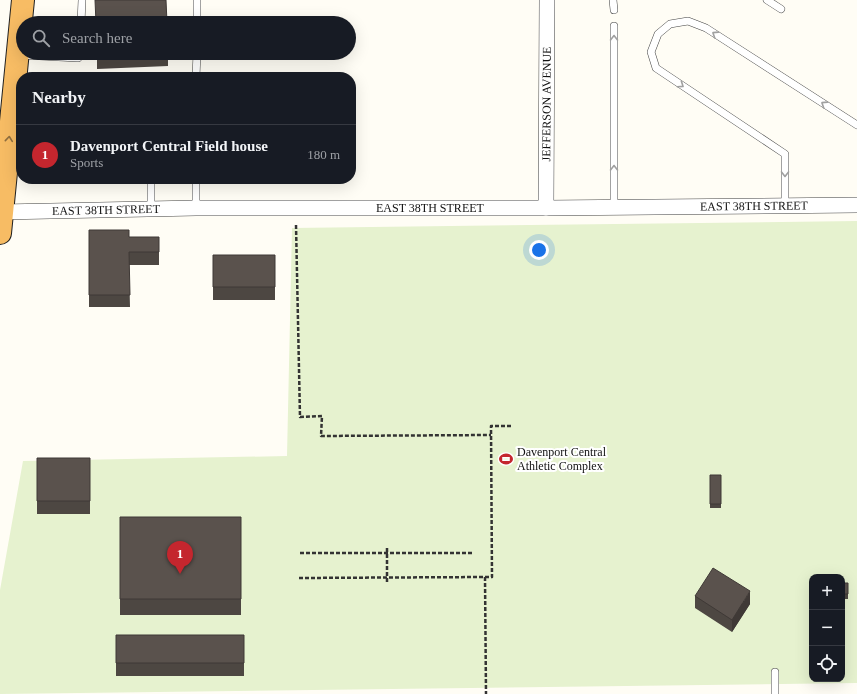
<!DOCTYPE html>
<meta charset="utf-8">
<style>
body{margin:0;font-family:Georgia,serif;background:#242831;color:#f1f3f6}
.controls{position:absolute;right:12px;bottom:12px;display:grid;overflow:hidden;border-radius:8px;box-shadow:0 4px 16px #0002}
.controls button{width:36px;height:36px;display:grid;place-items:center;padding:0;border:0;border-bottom:1px solid #363941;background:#171b24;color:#f1f3f6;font:20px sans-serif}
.you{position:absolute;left:539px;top:250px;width:14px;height:14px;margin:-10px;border:3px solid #fff;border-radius:50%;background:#1a73e8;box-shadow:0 0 0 6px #1a73e833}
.badge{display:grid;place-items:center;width:26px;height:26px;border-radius:50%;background:#c4262e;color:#fff;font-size:13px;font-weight:700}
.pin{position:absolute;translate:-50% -33px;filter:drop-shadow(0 1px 2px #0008)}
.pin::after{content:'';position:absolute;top:21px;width:14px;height:12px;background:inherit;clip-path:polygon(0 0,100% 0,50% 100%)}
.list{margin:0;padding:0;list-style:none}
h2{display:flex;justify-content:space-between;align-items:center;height:52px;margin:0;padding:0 16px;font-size:17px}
h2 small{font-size:13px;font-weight:400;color:#9ea1a6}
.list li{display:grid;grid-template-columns:26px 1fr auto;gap:12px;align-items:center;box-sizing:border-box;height:60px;padding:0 16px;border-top:1px solid #363941}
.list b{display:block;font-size:15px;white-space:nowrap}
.list p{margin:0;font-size:13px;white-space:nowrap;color:#9ea1a6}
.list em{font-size:13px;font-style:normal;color:#9ea1a6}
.icon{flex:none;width:22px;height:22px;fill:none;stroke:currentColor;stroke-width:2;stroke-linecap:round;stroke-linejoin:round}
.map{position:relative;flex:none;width:857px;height:694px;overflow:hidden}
.search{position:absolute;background:#171b24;box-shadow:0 4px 16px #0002;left:16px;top:16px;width:340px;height:44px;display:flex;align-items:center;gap:10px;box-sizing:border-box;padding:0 14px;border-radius:22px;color:#9ea1a6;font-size:15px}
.panel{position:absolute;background:#171b24;box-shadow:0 4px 16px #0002;left:16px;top:72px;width:340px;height:112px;border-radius:16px}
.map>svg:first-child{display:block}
</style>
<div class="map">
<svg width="857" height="694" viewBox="0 0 857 694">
<rect width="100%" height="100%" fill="#fffdf5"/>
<path fill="#e6f2cf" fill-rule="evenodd" d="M 857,221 L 857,683 L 0,694 L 0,590 L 23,461 L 287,456 L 292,228 ZM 812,577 L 842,577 L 842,679 L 812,679 Z"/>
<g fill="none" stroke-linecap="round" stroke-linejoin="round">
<g stroke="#444" stroke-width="8">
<path id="service" d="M 613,0 L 614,10
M 767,0 L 781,9
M 81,23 L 82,0
M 197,23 L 197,0
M 614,26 L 614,207
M 20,55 L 78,58 L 78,53
M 196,77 L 197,53
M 9,165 L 21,165
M 196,179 L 196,208
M 785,206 L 785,154 L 656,68 L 651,52 L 658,34 L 670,24 L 688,21 L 706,28 L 857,125
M 151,209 L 151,179
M 775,672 L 775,694"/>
</g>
<g stroke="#444" stroke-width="16">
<g id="minor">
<path id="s1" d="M 546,208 L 547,0"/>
<path id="s2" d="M 2,212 L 196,208 L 546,208 L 857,205"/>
</g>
</g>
<g stroke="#222" stroke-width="24">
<path id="trunk" d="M 0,233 L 23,0"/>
</g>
<path stroke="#333" stroke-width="2.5" stroke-dasharray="4 2" stroke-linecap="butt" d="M 296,225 L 300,417 L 322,416 L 321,436 L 491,435
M 387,548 L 387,584
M 300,553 L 472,553
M 485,577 L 492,577 L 491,426 L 511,426
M 299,578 L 485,577 L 486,694"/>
<use href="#service" stroke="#fff" stroke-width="7"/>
<use href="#minor" stroke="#fff" stroke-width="15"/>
<use href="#trunk" stroke="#f7bc64" stroke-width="22"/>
</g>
<path fill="#4d4742" d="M 97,53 L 168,53 L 168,66 L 97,69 Z
M 89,230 L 129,237 L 159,237 L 159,265 L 129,265 L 130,307 L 89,307 Z
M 213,255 L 275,255 L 275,300 L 213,300 Z
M 37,458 L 90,458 L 90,514 L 37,514 Z
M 710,475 L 721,475 L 721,508 L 710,508 Z
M 120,517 L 241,517 L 241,615 L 120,615 Z
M 842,583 L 848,583 L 848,599 L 842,599 Z
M 695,596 L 750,604 L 732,632 L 695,608 Z
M 116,635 L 244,635 L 244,676 L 116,676 Z"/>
<path fill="#3f3936" d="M 750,591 L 750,604 L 732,632 L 732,620 Z"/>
<path fill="#5a524d" stroke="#3f3936" d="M 95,0 L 166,0 L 167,23 L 96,23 Z
M 89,230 L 129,230 L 129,237 L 159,237 L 159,252 L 129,252 L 130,295 L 89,295 Z
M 213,255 L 275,255 L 275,287 L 213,287 Z
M 37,458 L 90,458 L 90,501 L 37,501 Z
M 710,475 L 721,475 L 721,504 L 710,504 Z
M 120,517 L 241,517 L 241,599 L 120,599 Z
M 713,568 L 750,591 L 732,620 L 695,596 Z
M 842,583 L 848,583 L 848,594 L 842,594 Z
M 116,635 L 244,635 L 244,663 L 116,663 Z"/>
<defs><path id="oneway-chevron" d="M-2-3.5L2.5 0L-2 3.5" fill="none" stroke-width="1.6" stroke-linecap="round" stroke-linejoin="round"/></defs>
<g stroke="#a0a0a0">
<use href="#oneway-chevron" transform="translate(715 34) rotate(-147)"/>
<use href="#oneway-chevron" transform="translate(614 38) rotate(-90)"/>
<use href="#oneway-chevron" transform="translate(681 85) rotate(34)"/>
<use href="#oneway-chevron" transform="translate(824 104) rotate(-147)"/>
<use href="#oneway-chevron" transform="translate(614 168) rotate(-90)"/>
<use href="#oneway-chevron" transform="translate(785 174) rotate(90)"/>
</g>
<use stroke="#906f3f" href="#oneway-chevron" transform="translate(9 139) rotate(-84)"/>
<defs>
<g id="stadium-bare" transform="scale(1.08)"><path d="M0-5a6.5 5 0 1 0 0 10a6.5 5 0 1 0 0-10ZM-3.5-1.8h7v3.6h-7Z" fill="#c4262e" stroke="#fff" stroke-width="2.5" paint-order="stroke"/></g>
</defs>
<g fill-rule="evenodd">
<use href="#stadium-bare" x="506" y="459"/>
</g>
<g text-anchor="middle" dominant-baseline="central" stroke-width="4" stroke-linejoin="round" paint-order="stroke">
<g font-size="12" fill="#111" stroke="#fff">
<text stroke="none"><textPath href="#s1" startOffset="104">JEFFERSON AVENUE</textPath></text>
<text stroke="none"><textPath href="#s2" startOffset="752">EAST 38TH STREET</textPath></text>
<text stroke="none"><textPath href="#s2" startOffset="428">EAST 38TH STREET</textPath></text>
<text stroke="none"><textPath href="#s2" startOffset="104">EAST 38TH STREET</textPath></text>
</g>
<g font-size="12" fill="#111" stroke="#fff" text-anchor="start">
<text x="517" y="452">Davenport Central<tspan x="517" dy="14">Athletic Complex</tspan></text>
</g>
</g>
</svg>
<div class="controls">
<button>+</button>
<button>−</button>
<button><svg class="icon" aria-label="locate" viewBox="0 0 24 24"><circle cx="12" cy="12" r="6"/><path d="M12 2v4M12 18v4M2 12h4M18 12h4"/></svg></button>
</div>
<div class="you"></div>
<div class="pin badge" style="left:180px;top:574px">1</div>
<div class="search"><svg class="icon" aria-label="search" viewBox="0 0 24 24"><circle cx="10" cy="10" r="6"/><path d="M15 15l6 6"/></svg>Search here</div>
<section class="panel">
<h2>Nearby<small></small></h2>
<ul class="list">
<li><span class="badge">1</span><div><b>Davenport Central Field house</b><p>Sports</p></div><em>180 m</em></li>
</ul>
</section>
</div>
